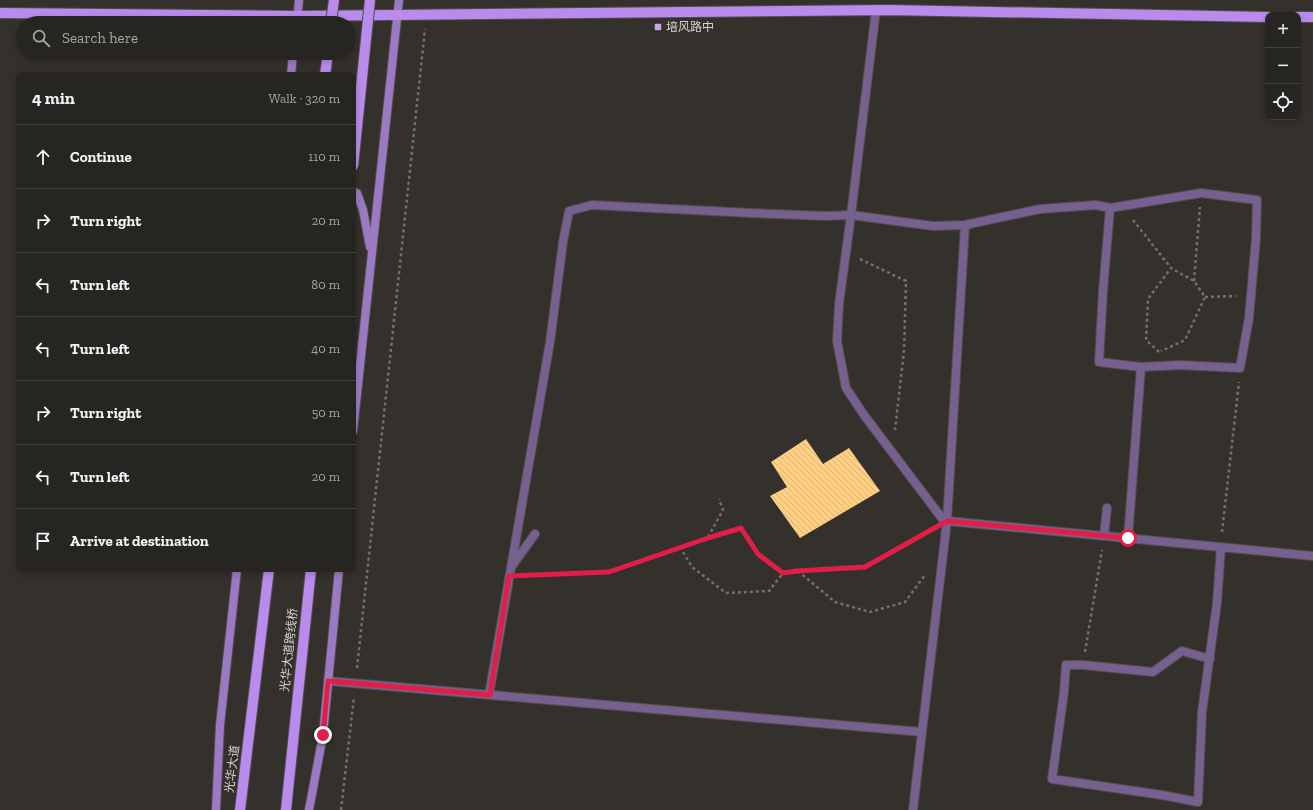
<!DOCTYPE html>
<meta charset="utf-8">
<style>
body{margin:0;font-family:"Zilla Slab","Noto Sans SC",serif;background:#2f2d2a;color:#f1f3f6}
.controls{position:absolute;right:12px;top:12px;display:grid;overflow:hidden;border-radius:8px;box-shadow:0 2px 6px #0003}
.controls button{width:36px;height:36px;display:grid;place-items:center;padding:0;border:0;border-bottom:1px solid #43423f;background:#272521;color:#f1f3f6;font:20px sans-serif}
.stop{position:absolute;width:12px;height:12px;margin:-9px;border:3px solid #e11d48;border-radius:50%;background:#fff}
.stop.end{background:#e11d48;border-color:#fff;box-shadow:0 1px 4px #0008}
.list{margin:0;padding:0;list-style:none}
h2{display:flex;justify-content:space-between;align-items:center;height:52px;margin:0;padding:0 16px;font-size:17px}
h2 small{font-size:13px;font-weight:400;color:#a4a5a5}
.list li{display:grid;grid-template-columns:26px 1fr auto;gap:12px;align-items:center;box-sizing:border-box;height:64px;padding:0 16px;border-top:1px solid #43423f}
.list b{display:block;font-size:15px;white-space:nowrap}
.list em{font-size:13px;font-style:normal;color:#a4a5a5}
.icon{flex:none;width:22px;height:22px;fill:none;stroke:currentColor;stroke-width:2;stroke-linecap:round;stroke-linejoin:round}
.map{position:relative;flex:none;width:1313px;height:810px;overflow:hidden}
.search{position:absolute;background:#272521;box-shadow:0 2px 6px #0003;left:16px;top:16px;width:340px;height:44px;display:flex;align-items:center;gap:10px;box-sizing:border-box;padding:0 14px;border-radius:22px;color:#a4a5a5;font-size:15px}
.panel{position:absolute;background:#272521;box-shadow:0 2px 6px #0003;left:16px;top:72px;width:340px;height:500px;border-radius:8px}
.map>svg:first-child{display:block}
</style>
<div class="map">
<svg width="1313" height="810" viewBox="0 0 1313 810">
<defs>
<pattern id="building-back-hatch" width="6" height="6" patternUnits="userSpaceOnUse"><rect width="6" height="6" fill="#ffd083"/><path d="M-1 5l2 2M0 0l6 6M5-1l2 2" fill="none" stroke="#d9b375"/></pattern>
</defs>
<rect width="100%" height="100%" fill="#34312c"/>
<path fill="url(#building-back-hatch)" d="M 806,439 L 823,464 L 849,448 L 880,491 L 800,538 L 770,496 L 787,487 L 771,462 Z"/>
<g fill="none" stroke-linecap="round" stroke-linejoin="round">
<g stroke="#514e4a" stroke-width="10">
<path id="lane" d="M 876,10 L 851,215 L 933,226 L 965,225 L 947,521 L 1313,556
M 1110,208 L 1201,193 L 1257,200 L 1256,238 L 1249,318 L 1240,368 L 1180,365 L 1141,367
M 965,225 L 1040,209 L 1096,205 L 1110,208 L 1103,291 L 1099,362 L 1141,367 L 1128,538
M 1104,536 L 1107,508
M 512,566 L 535,534
M 1210,659 L 1182,651 L 1153,672 L 1083,665 L 1066,665 L 1064,692 L 1052,779 L 1162,795 L 1198,802 L 1202,712 L 1217,603 L 1221,547
M 328,681 L 922,732 L 947,521 L 944,521 L 864,415 L 846,388 L 837,341 L 839,304 L 851,215 L 826,216 L 751,213 L 592,205 L 569,211 L 563,242 L 550,342 L 489,695"/>
</g>
<g stroke="#514e4a" stroke-width="10">
<path id="street" d="M 913,810 L 922,732"/>
</g>
<g stroke="#514e4a" stroke-width="10">
<path id="secondary" d="M 297,23 L 299,0
M 291,75 L 293,53
M 353,193 L 357,193 L 363,210 L 370,247
M 353,431 L 399,0
M 216,810 L 220,725 L 237,569
M 309,810 L 323,735 L 339,569"/>
</g>
<g stroke="#514e4a" stroke-width="12">
<path id="primary" d="M 0,13 L 297,16 L 888,10 L 1268,17
M 1298,17 L 1313,17
M 325,75 L 328,53
M 240,810 L 269,569
M 286,810 L 311,569"/>
</g>
<path stroke="#72706b" stroke-width="2.5" stroke-dasharray="3 3" stroke-linecap="butt" d="M 1133,220 L 1171,268
M 860,259 L 906,281 L 904,351 L 895,430
M 1194,281 L 1200,207
M 1205,297 L 1236,296
M 1159,352 L 1146,340 L 1148,299 L 1171,268 L 1194,281 L 1205,297 L 1185,340 L 1161,351
M 1222,532 L 1239,382
M 708,537 L 723,510 L 719,499
M 680,547 L 692,567 L 726,593 L 769,591 L 783,573
M 798,571 L 835,602 L 870,612 L 905,602 L 925,575
M 525,575 L 609,572 L 708,538 L 741,528 L 758,554 L 783,573 L 797,571 L 865,567 L 932,529
M 1085,652 L 1102,550
M 357,668 L 425,29
M 341,810 L 354,697"/>
<use href="#lane" stroke="#76608f" stroke-width="8"/>
<use href="#street" stroke="#76608f" stroke-width="8"/>
<use href="#secondary" stroke="#9c79c3" stroke-width="8"/>
<use href="#primary" stroke="#b98bec" stroke-width="10"/>
<g stroke="#514e4a" stroke-width="12" stroke-linecap="butt">
<path id="primary-bridge" d="M 331,23 L 334,0
M 353,166 L 370,0"/>
</g>
<use href="#primary-bridge" stroke="#b98bec" stroke-width="10"/>
</g>
<g fill="none" stroke-linecap="round" stroke-linejoin="round">
<path stroke="#e11d48" stroke-width="5" d="M 323,735 L 328,681 L 490,695 L 509,576 L 609,572 L 708,538 L 741,528 L 758,554 L 783,573 L 797,571 L 865,567 L 947,521 L 1128,538"/>
</g>
<rect fill="#c7a6ef" stroke="#34312c" stroke-width="1.5" x="654" y="23" width="8" height="8" rx="2"/>
<g text-anchor="middle" dominant-baseline="central" stroke-width="4" stroke-linejoin="round" paint-order="stroke">
<g font-size="12" fill="#d5d3d0" stroke="#34312c" text-anchor="start">
<text x="666" y="27">培风路中</text>
</g>
<g font-size="12" fill="#d5d3d0" stroke="#34312c">
<text transform="translate(289 650) rotate(-84)">光华大道跨线桥</text>
<text transform="translate(232 769) rotate(-83)">光华大道</text>
</g>
</g>
</svg>
<div class="controls">
<button>+</button>
<button>−</button>
<button><svg class="icon" aria-label="locate" viewBox="0 0 24 24"><circle cx="12" cy="12" r="6"/><path d="M12 2v4M12 18v4M2 12h4M18 12h4"/></svg></button>
</div>
<div class="stop" style="left:1128px;top:538px"></div>
<div class="stop end" style="left:323px;top:735px"></div>
<div class="search"><svg class="icon" aria-label="search" viewBox="0 0 24 24"><circle cx="10" cy="10" r="6"/><path d="M15 15l6 6"/></svg>Search here</div>
<section class="panel">
<h2>4 min<small>Walk · 320 m</small></h2>
<ul class="list">
<li><svg class="icon" aria-label="ahead" viewBox="0 0 24 24"><path d="M12 20V5M6 11l6-6 6 6"/></svg><div><b>Continue</b></div><em>110 m</em></li>
<li><svg class="icon" aria-label="right" viewBox="0 0 24 24"><path d="M7 20v-9h11M14 6l5 5-5 5"/></svg><div><b>Turn right</b></div><em>20 m</em></li>
<li><svg class="icon" aria-label="left" viewBox="0 0 24 24"><path d="M17 20v-9H6M10 6l-5 5 5 5"/></svg><div><b>Turn left</b></div><em>80 m</em></li>
<li><svg class="icon" aria-label="left" viewBox="0 0 24 24"><path d="M17 20v-9H6M10 6l-5 5 5 5"/></svg><div><b>Turn left</b></div><em>40 m</em></li>
<li><svg class="icon" aria-label="right" viewBox="0 0 24 24"><path d="M7 20v-9h11M14 6l5 5-5 5"/></svg><div><b>Turn right</b></div><em>50 m</em></li>
<li><svg class="icon" aria-label="left" viewBox="0 0 24 24"><path d="M17 20v-9H6M10 6l-5 5 5 5"/></svg><div><b>Turn left</b></div><em>20 m</em></li>
<li><svg class="icon" aria-label="arrive" viewBox="0 0 24 24"><path d="M6 21V4h12l-3 4 3 4H6"/></svg><div><b>Arrive at destination</b></div></li>
</ul>
</section>
</div>
